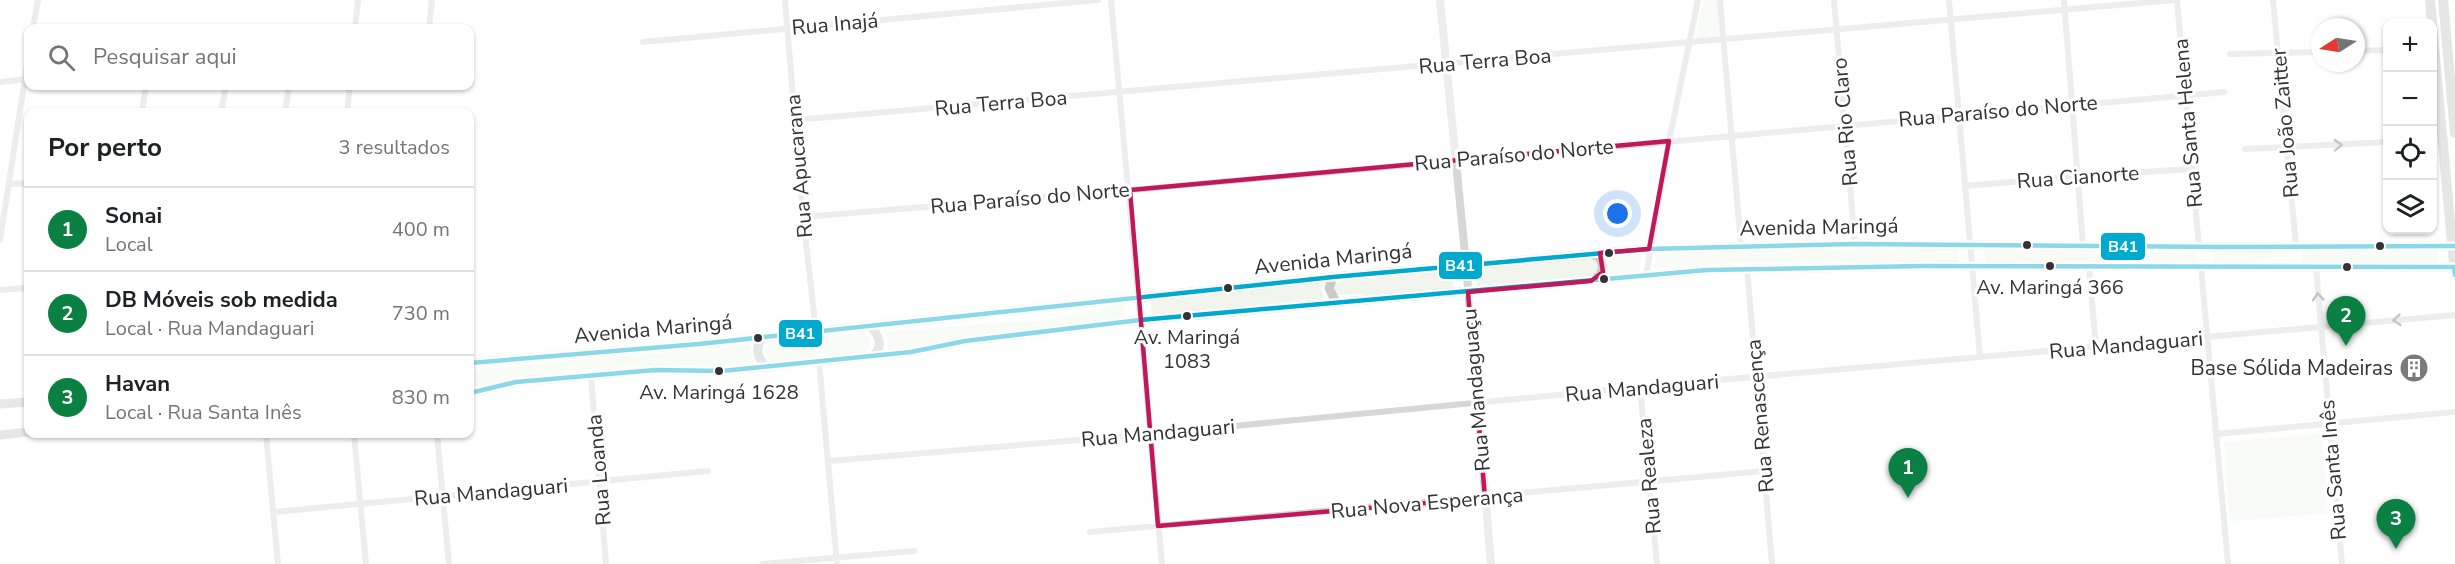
<!DOCTYPE html>
<html lang="pt">
<meta charset="utf-8">
<style>
body{margin:0;font-family:"Nunito Sans",sans-serif;background:#f2f2f2;color:#202124}
.controls{position:absolute;right:18px;top:18px;display:grid;overflow:hidden;border-radius:12px;box-shadow:0 2px 4px #0004}
.controls button{width:54px;height:54px;display:grid;place-items:center;padding:0;border:0;border-bottom:2px solid #e0e0e0;background:#fff;color:#202124;font:30px sans-serif}
.compass{position:absolute;left:2311px;top:18px;width:54px;height:54px;border-radius:50%;background:#fff;box-shadow:0 2px 4px #0004;rotate:258deg}
.you{position:absolute;left:1618px;top:214px;width:21px;height:21px;margin:-15px;border:4px solid #fff;border-radius:50%;background:#1a73e8;box-shadow:0 0 0 9px #1a73e833}
.badge{display:grid;place-items:center;width:39px;height:39px;border-radius:50%;background:#0b8043;color:#fff;font-size:20px;font-weight:700}
.pin{position:absolute;translate:-50% -50px;filter:drop-shadow(0 2px 3px #0008)}
.pin::after{content:'';position:absolute;top:32px;width:21px;height:18px;background:inherit;clip-path:polygon(0 0,100% 0,50% 100%)}
.list{margin:0;padding:0;list-style:none}
h2{display:flex;justify-content:space-between;align-items:center;height:78px;margin:0;padding:0 24px;font-size:26px}
h2 small{font-size:20px;font-weight:400;color:#757577}
.list li{display:grid;grid-template-columns:39px 1fr auto;gap:18px;align-items:center;box-sizing:border-box;height:84px;padding:0 24px;border-top:2px solid #e0e0e0}
.list b{display:block;font-size:22px;white-space:nowrap}
.list p{margin:0;font-size:20px;white-space:nowrap;color:#757577}
.list em{font-size:20px;font-style:normal;color:#757577}
.icon{flex:none;width:33px;height:33px;fill:none;stroke:currentColor;stroke-width:2;stroke-linecap:round;stroke-linejoin:round}
.map{position:relative;flex:none;width:2455px;height:564px;overflow:hidden}
.search{position:absolute;background:#fff;box-shadow:0 2px 4px #0004;left:24px;top:24px;width:450px;height:66px;display:flex;align-items:center;gap:15px;box-sizing:border-box;padding:0 21px;border-radius:12px;color:#757577;font-size:22px}
.panel{position:absolute;background:#fff;box-shadow:0 2px 4px #0004;left:24px;top:108px;width:450px;height:330px;border-radius:12px}
.map>svg:first-child{display:block}
</style>
<div class="map">
<svg width="2455" height="564" viewBox="0 0 2455 564">
<rect width="100%" height="100%" fill="#fff"/>
<path fill="#f1f5ed" d="M 1704,0 L 1720,0 L 1722,36 L 1696,38 Z
M 1984,248 L 2197,253 L 2198,264 L 1986,263 Z
M 1958,249 L 1959,262 L 1747,262 L 1654,268 L 1657,254 L 1748,250 Z
M 2288,249 L 2288,258 L 2253,259 L 2243,263 L 2213,263 L 2213,253 Z
M 2302,251 L 2438,252 L 2438,263 L 2302,262 Z
M 1641,253 L 1639,271 L 1477,285 L 1476,267 Z
M 1452,271 L 1453,289 L 1368,295 L 1362,294 L 1337,295 L 1333,285 L 1337,282 Z
M 1324,282 L 1321,291 L 1325,298 L 1152,315 L 1151,301 Z
M 1124,303 L 1125,317 L 888,351 L 886,332 L 1058,319 Z
M 865,332 L 871,342 L 865,353 L 771,361 L 765,351 L 768,341 Z
M 751,345 L 751,356 L 754,363 C 722,366 690,365 657,365 C 597,367 528,374 470,387 L 470,370 Z
M 2321,434 L 2328,513 L 2230,521 L 2224,442 Z"/>
<g fill="none" stroke-linecap="round" stroke-linejoin="round">
<path stroke="#d7d7d7" stroke-width="6" d="M 785,0 L 803,217 L 816,331
M 1111,0 L 1162,564
M 1720,0 L 1741,246
M 1834,0 L 1855,244
M 1949,0 L 1980,357
M 2064,0 L 2083,246
M 2177,0 L 2199,247
M 2273,0 L 2296,246
M 33,28 L 38,0
M 355,28 L 358,0
M 429,28 L 432,0
M 643,42 L 1098,0
M 2356,51 L 2388,50
M 2230,54 L 2320,52
M 0,82 L 28,79
M 142,112 L 146,86
M 221,112 L 226,86
M 285,112 L 289,86
M 347,112 L 350,86
M 795,120 L 2175,0
M 2245,149 L 2388,142
M 9,184 L 28,183
M 1965,186 L 2078,176 L 2192,169
M 803,217 L 1130,190 L 2224,92
M 0,240 L 28,59
M 2089,267 L 2096,347
M 2316,267 L 2342,564
M 1747,268 L 1772,564
M 2201,268 L 2228,564
M 1646,276 L 1669,141 L 1698,0
M 0,290 L 28,288
M 819,361 L 837,564
M 591,376 L 606,564
M 1640,387 L 1657,564
M 266,434 L 278,564
M 354,434 L 366,564
M 437,434 L 449,564
M 2216,434 L 2455,412
M 829,461 L 1151,434 L 1640,387 L 2455,315
M 274,512 L 708,471
M 1090,532 L 1764,471
M 762,564 L 914,551"/>
<path stroke="#d7d7d7" stroke-width="8" d="M 1440,0 L 1466,264 L 1491,564"/>
<path stroke="#cacaca" stroke-width="9" d="M 1591,254 L 1599,257 L 1603,266 L 1600,276 L 1593,280
M 1333,277 L 1329,288 L 1336,302
M 871,327 C 879,336 884,346 873,356
M 762,338 C 755,348 757,358 766,366
M 470,363 L 699,344 L 1333,277 L 1649,249 L 1855,244 L 2226,247 L 2455,246
M 470,393 L 516,382 L 655,370 L 722,371 L 911,352 L 965,341 L 1140,320 L 1707,270 L 1921,266 L 2455,267
M 0,404 L 28,402
M 0,435 L 28,432"/>
<path stroke="#c7c7c7" stroke-width="10" d="M 2430,0 L 2432,22
M 2443,0 L 2455,133
M 2432,25 L 2455,275"/>
<g stroke="#fff" stroke-width="9">
<path id="bus-1" d="M 470,363 L 699,344 L 1333,277 L 1649,249 L 1855,244 L 2226,247 L 2455,246
M 470,393 L 516,382 L 655,370 L 722,371 L 911,352 L 965,341 L 1140,320 L 1707,270 L 1921,266 L 2454,267 L 2455,275"/>
</g>
<use href="#bus-1" stroke="#00a9ce" stroke-width="4.5"/>
</g>
<defs><path id="oneway-chevron" d="M-2-3.5L2.5 0L-2 3.5" fill="none" stroke-width="1.6" stroke-linecap="round" stroke-linejoin="round" transform="scale(1.5)"/></defs>
<g stroke="#7d7d7d">
<use href="#oneway-chevron" transform="translate(2338 145) rotate(-3)"/>
<use href="#oneway-chevron" transform="translate(2318 297) rotate(-94)"/>
<use href="#oneway-chevron" transform="translate(2397 320) rotate(175)"/>
</g>
<path d="M0 0H2455V564H0ZM 1669,141 L 1649,249 L 1600,253 L 1603,272 L 1591,281 L 1468,292 L 1485,498 L 1158,526 L 1130,190 Z" fill="#fff" fill-opacity=".55" fill-rule="evenodd"/>
<path fill="none" stroke="#c2185b" stroke-width="4.5" stroke-linejoin="round" d="M 1669,141 L 1649,249 L 1600,253 L 1603,272 L 1591,281 L 1468,292 L 1485,498 L 1158,526 L 1130,190 Z"/>
<defs>
<g id="building-disc" transform="scale(1.5)"><circle r="9.5" fill="#7a7a7a" stroke="#fff"/><path d="M-4-6H4V6H1V3H-1V6H-4ZM-2.5-4.3h1.7v1.8h-1.7ZM.8-4.3h1.7v1.8H.8ZM-2.5-1h1.7V.8h-1.7ZM.8-1h1.7V.8H.8Z" fill="#fff"/></g>
</defs>
<g fill-rule="evenodd">
<use href="#building-disc" x="2414" y="368"/>
</g>
<g fill="#333" stroke="#fff" stroke-width="2">
<circle cx="2027" cy="245" r="5"/>
<circle cx="2380" cy="246" r="5"/>
<circle cx="1609" cy="253" r="5"/>
<circle cx="2050" cy="266" r="5"/>
<circle cx="2347" cy="267" r="5"/>
<circle cx="1604" cy="279" r="5"/>
<circle cx="1228" cy="288" r="5"/>
<circle cx="1187" cy="316" r="5"/>
<circle cx="758" cy="338" r="5"/>
<circle cx="719" cy="371" r="5"/>
</g>
<g text-anchor="middle" dominant-baseline="central" stroke-width="6" stroke-linejoin="round" paint-order="stroke">
<g font-size="20" fill="#333" stroke="#fff">
<text x="2050" y="287">Av. Maringá 366</text>
<text x="1187" y="337">Av. Maringá<tspan x="1187" dy="24">1083</tspan></text>
<text x="719" y="392">Av. Maringá 1628</text>
</g>
<g font-size="21" fill="#333" stroke="#fff">
<text transform="translate(835 24) rotate(-5)">Rua Inajá</text>
<text transform="translate(1485 61) rotate(-5)">Rua Terra Boa</text>
<text transform="translate(1001 103) rotate(-5)">Rua Terra Boa</text>
<text transform="translate(1998 111) rotate(-5)">Rua Paraíso do Norte</text>
<text transform="translate(1845 122) rotate(-95)">Rua Rio Claro</text>
<text transform="translate(2188 123) rotate(-95)">Rua Santa Helena</text>
<text transform="translate(2285 123) rotate(-95)">Rua João Zaitter</text>
<text transform="translate(1514 155) rotate(-5)">Rua Paraíso do Norte</text>
<text transform="translate(799 166) rotate(-95)">Rua Apucarana</text>
<text transform="translate(2078 177) rotate(-4)">Rua Cianorte</text>
<text transform="translate(1030 198) rotate(-5)">Rua Paraíso do Norte</text>
<text transform="translate(1819 227) rotate(-1)">Avenida Maringá</text>
<text transform="translate(1333 259) rotate(-6)">Avenida Maringá</text>
<text transform="translate(653 329) rotate(-5)">Avenida Maringá</text>
<text transform="translate(2126 345) rotate(-5)">Rua Mandaguari</text>
<text transform="translate(1642 388) rotate(-5)">Rua Mandaguari</text>
<text transform="translate(1476 390) rotate(-95)">Rua Mandaguaçu</text>
<text transform="translate(1760 416) rotate(-95)">Rua Renascença</text>
<text transform="translate(1158 433) rotate(-5)">Rua Mandaguari</text>
<text transform="translate(599 470) rotate(-95)">Rua Loanda</text>
<text transform="translate(2333 470) rotate(-95)">Rua Santa Inês</text>
<text transform="translate(1649 476) rotate(-95)">Rua Realeza</text>
<text transform="translate(491 492) rotate(-5)">Rua Mandaguari</text>
<text transform="translate(1427 503) rotate(-5)">Rua Nova Esperança</text>
</g>
<g font-size="21" fill="#333" stroke="#fff" text-anchor="end">
<text x="2393" y="368">Base Sólida Madeiras</text>
</g>
</g>
<g stroke="#fff" stroke-width="2">
<rect x="2100" y="232" width="46" height="29" rx="6" fill="#00a9ce"/>
<rect x="1438" y="251" width="45" height="29" rx="6" fill="#00a9ce"/>
<rect x="778" y="319" width="45" height="29" rx="6" fill="#00a9ce"/>
</g>
<g font-size="16" text-anchor="middle" font-weight="bold" fill="#fff">
<text x="2123" y="252">B41</text>
<text x="1460" y="271">B41</text>
<text x="800" y="339">B41</text>
</g>
</svg>
<div class="controls">
<button>+</button>
<button>−</button>
<button><svg class="icon" aria-label="locate" viewBox="0 0 24 24"><circle cx="12" cy="12" r="6"/><path d="M12 2v4M12 18v4M2 12h4M18 12h4"/></svg></button>
<button><svg class="icon" aria-label="layers" viewBox="0 0 24 24"><path d="M12 4l9 5-9 5-9-5zM3 14l9 5 9-5"/></svg></button>
</div>
<svg class="compass" viewBox="-18 -18 36 36"><path d="M0-13l5 13h-10z" fill="#e53935"/><path d="M0 13l5-13h-10z" fill="#757577"/></svg>
<div class="you"></div>
<div class="pin badge" style="left:1908px;top:498px">1</div>
<div class="pin badge" style="left:2346px;top:346px">2</div>
<div class="pin badge" style="left:2396px;top:549px">3</div>
<div class="search"><svg class="icon" aria-label="search" viewBox="0 0 24 24"><circle cx="10" cy="10" r="6"/><path d="M15 15l6 6"/></svg>Pesquisar aqui</div>
<section class="panel">
<h2>Por perto<small>3 resultados</small></h2>
<ul class="list">
<li><span class="badge">1</span><div><b>Sonai</b><p>Local</p></div><em>400 m</em></li>
<li><span class="badge">2</span><div><b>DB Móveis sob medida</b><p>Local · Rua Mandaguari</p></div><em>730 m</em></li>
<li><span class="badge">3</span><div><b>Havan</b><p>Local · Rua Santa Inês</p></div><em>830 m</em></li>
</ul>
</section>
</div>
